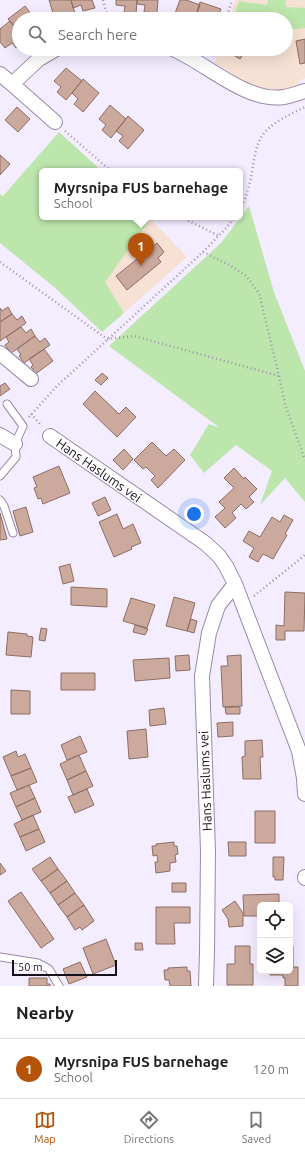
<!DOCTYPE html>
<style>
body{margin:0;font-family:Ubuntu,sans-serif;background:#f2f2f2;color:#202124}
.controls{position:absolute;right:12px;bottom:12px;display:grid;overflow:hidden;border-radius:6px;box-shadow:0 4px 16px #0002}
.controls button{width:36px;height:36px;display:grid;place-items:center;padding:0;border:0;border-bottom:1px solid #e0e0e0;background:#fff;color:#202124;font:20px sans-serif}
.scale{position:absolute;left:12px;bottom:10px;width:105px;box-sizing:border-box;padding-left:4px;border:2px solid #16111b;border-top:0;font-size:11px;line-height:14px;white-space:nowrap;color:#16111b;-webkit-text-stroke:3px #fff;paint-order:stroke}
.you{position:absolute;left:194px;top:514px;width:14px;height:14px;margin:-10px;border:3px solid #fff;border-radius:50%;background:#1a73e8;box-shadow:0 0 0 6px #1a73e833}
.badge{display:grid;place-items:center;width:26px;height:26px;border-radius:50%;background:#b45309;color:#fff;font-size:13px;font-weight:700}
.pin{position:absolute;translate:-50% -33px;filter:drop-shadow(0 1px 2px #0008)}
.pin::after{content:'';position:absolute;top:21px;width:14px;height:12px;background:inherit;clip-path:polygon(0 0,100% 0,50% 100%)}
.popup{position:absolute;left:39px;top:168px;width:204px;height:52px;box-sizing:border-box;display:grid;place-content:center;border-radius:6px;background:#fff;filter:drop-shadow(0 1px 3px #0005);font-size:13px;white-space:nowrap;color:#757577}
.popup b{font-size:15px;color:#202124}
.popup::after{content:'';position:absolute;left:50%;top:100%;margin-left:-8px;border:8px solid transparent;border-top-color:#fff}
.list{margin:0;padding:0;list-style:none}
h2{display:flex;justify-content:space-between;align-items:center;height:52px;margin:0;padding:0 16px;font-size:17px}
h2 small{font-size:13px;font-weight:400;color:#757577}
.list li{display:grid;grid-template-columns:26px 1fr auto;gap:12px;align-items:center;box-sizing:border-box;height:60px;padding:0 16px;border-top:1px solid #e0e0e0}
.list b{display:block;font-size:15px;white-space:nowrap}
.list p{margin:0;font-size:13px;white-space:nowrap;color:#757577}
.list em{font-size:13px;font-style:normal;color:#757577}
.icon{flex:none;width:22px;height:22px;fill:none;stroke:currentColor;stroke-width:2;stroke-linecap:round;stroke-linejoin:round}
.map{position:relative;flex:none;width:305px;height:986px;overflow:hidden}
.search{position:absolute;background:#fff;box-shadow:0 4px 16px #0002;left:12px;right:12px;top:12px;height:44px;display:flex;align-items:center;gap:10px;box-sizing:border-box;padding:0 14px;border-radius:22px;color:#757577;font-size:15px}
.sheet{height:112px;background:#fff}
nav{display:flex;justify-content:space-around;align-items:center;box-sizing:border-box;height:56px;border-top:1px solid #e0e0e0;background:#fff;font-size:11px;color:#757577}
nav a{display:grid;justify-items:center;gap:2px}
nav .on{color:#b45309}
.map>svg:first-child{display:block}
</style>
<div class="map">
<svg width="305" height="986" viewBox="0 0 305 986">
<rect width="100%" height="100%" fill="#f4ecff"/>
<path fill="#f7e1d4" d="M 235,0 L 305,0 L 305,78 L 299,81 L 300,86 L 290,89 L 275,91 L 258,87 L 247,84 L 236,79 L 231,73 L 215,63 L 219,49 L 286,49 L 286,19 L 229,19 Z
M 151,219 L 187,257 L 124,313 L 104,282 Z"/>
<path fill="#bde6ac" d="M 268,0 L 286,0 L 286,7 L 305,8 L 305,28 L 286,30 L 286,19 L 233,19 L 239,1 L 267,5 Z
M 59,132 L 102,171 L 42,171 L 42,217 L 152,217 L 105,282 L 124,313 L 102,332 L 54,287 L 0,243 L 0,194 L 3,196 Z
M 249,206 L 274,292 L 305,371 L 305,502 L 285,478 L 260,505 L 272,471 L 236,445 L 204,473 L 190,455 L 209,424 L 220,428 L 109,346 L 221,243 Z"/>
<path fill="#cca99d" stroke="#8e6e62" d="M 49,0 L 71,0 L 76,17 L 64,19 L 63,14 L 54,16 Z
M 71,0 L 92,0 L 95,8 L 83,11 L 81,5 L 73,8 Z
M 116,0 L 137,0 L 136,14 L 124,13 L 125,6 L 116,5 Z
M 137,0 L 158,0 L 157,13 L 144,12 L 145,5 L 137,4 Z
M 180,0 L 186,0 L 200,5 L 195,19 L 183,19 L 174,16 Z
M 200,2 L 221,9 L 217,19 L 195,19 Z
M 25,6 L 35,19 L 19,19 L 19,32 L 8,19 Z
M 10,21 L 19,32 L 19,46 L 16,48 L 12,43 L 5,48 L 0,42 L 0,29 Z
M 305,39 L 305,63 L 300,64 L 296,41 Z
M 232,49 L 246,49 L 240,59 L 230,53 Z
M 66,68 L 82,81 L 66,100 L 57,92 L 61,87 L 54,81 Z
M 83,79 L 99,93 L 83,112 L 74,104 L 78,99 L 72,93 Z
M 110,105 L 126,119 L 111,138 L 102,130 L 106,125 L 99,119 Z
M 17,107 L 30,119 L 18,132 L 5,120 Z
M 128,116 L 144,130 L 128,149 L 119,141 L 123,136 L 116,131 Z
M 0,155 L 10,164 L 0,175 Z
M 157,243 L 164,252 L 158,258 L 161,262 L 127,290 L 116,276 Z
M 8,307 L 12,314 L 0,322 L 0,308 L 2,311 Z
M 12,314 L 17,320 L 22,316 L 26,323 L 0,341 L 0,322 Z
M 21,327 L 26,333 L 31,329 L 35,336 L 11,353 L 5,345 L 9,342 L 6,337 Z
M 35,336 L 40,342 L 45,338 L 50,345 L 24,363 L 19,356 L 21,355 L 17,349 Z
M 44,349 L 53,361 L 34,375 L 31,372 L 34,370 L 31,367 L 33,365 L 29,359 Z
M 102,373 L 108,378 L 101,385 L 95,380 Z
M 5,383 L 10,389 L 0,396 L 0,386 Z
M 95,391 L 119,414 L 126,407 L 136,417 L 117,437 L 83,404 Z
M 152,442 L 166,456 L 174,449 L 185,460 L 158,488 L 151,480 L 155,476 L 146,467 L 143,469 L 134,460 Z
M 124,449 L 133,459 L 123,470 L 113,460 Z
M 59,466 L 70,493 L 43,504 L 41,498 L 38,499 L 34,488 L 37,487 L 33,477 Z
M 234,468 L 244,479 L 245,477 L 257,489 L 249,497 L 254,502 L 246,509 L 241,504 L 232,513 L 236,518 L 225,528 L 215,517 L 225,508 L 219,502 L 234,488 L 224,478 Z
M 105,497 L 111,510 L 98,516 L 92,503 Z
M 26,507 L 33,532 L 20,536 L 13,511 Z
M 0,513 L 7,539 L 0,540 Z
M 117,514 L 123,529 L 133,524 L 141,543 L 131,547 L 132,549 L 114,557 L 99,522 Z
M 284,515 L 293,520 L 285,534 L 287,535 L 273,559 L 263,554 L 258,562 L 249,557 L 254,548 L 243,541 L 249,531 L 260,537 L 272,517 L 280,522 Z
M 70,564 L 74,581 L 63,584 L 59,567 Z
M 71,587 L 107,589 L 107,607 L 71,605 Z
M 285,592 L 305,593 L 304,631 L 285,631 L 285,640 L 276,640 L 276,625 L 284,626 Z
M 174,597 L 195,603 L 187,631 L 166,626 Z
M 131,598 L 155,605 L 147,628 L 123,621 Z
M 191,619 L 197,621 L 194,633 L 187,631 Z
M 135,625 L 148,629 L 145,635 L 133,632 Z
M 41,628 L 47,629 L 45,641 L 39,640 Z
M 8,632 L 27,634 L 27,636 L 33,637 L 31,657 L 6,655 Z
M 189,655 L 190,670 L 176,671 L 175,656 Z
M 241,655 L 242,706 L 223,707 L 221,666 L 228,666 L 227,656 Z
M 169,658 L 170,678 L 135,681 L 133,660 Z
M 61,673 L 95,673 L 95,690 L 61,690 Z
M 11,690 L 30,691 L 30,714 L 11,714 Z
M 225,707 L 240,707 L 240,714 L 226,714 Z
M 164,708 L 166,724 L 150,726 L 149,710 Z
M 233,722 L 233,736 L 218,737 L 217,723 Z
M 146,729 L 148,757 L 129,759 L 127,731 Z
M 80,736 L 87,752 L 67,760 L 61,745 Z
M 262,740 L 263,757 L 260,757 L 261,779 L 243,779 L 242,757 L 245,756 L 245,741 Z
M 16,751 L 18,757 L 25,754 L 31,768 L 11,776 L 3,757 Z
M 79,755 L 86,771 L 67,780 L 60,764 Z
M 31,768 L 37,782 L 17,790 L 11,776 Z
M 86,771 L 93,786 L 73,795 L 67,780 Z
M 29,785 L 35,798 L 16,807 L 10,793 Z
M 87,789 L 94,805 L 75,813 L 68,797 Z
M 35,798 L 41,812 L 22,820 L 16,807 Z
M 255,811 L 275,811 L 275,843 L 255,843 Z
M 33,815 L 39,829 L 20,837 L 14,824 Z
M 39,829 L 45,842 L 26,851 L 20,837 Z
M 174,842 L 174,846 L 177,846 L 178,854 L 175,855 L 176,862 L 170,863 L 170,871 L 156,873 L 155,862 L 158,862 L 157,855 L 153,856 L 152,846 L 156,846 L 156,844 Z
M 228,842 L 246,842 L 246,856 L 229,856 Z
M 50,857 L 58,869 L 41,881 L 32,869 Z
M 273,857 L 284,857 L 283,880 L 275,880 L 275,877 L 273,877 Z
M 0,863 L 6,871 L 0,875 Z
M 58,869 L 67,881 L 50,893 L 41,881 Z
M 67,881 L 75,893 L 58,905 L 50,893 Z
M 172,883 L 186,883 L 186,892 L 172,892 Z
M 21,892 L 54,939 L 41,948 L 8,901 Z
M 75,893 L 84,905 L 67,917 L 58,905 Z
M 279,894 L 279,905 L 260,905 L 260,916 L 244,916 L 243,895 Z
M 235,901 L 243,913 L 243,926 L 229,927 L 228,919 L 222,910 Z
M 84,905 L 94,921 L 82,930 L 80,927 L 75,930 L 67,917 Z
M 156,907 L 190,907 L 190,923 L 174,923 L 175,944 L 156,944 Z
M 106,939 L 116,965 L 93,974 L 83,948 Z
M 135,943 L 142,943 L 143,950 L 135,950 Z
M 235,946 L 250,946 L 250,964 L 253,964 L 253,985 L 227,985 L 227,964 L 235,964 Z
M 290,946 L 293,946 L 293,967 L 298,967 L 298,986 L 285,986 L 285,978 L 283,978 L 283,975 L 270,975 L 270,971 L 290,971 Z
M 80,962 L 87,977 L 69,984 L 63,969 Z
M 187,967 L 187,971 L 190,971 L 191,986 L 170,986 L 169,980 L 165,980 L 164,970 L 168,970 L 168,968 Z
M 29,978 L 47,978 L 47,984 L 50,984 L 50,986 L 29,986 Z"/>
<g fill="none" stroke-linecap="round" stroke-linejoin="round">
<g stroke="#978aa6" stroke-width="9">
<path id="lane" d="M 0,476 L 16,457 L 15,444 L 23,426 L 7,404
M 0,500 L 4,506 L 13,533
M 0,957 L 38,963 L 49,969 L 59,986"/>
</g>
<g stroke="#978aa6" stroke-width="16">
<path id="street" d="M 173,49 C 206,63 247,103 284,97 C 291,96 298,93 305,91
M 0,74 L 12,84 L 55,122
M 12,84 L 39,59 L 56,49
M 0,353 L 31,379
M 0,435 L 15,444
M 50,436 L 205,543 L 219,556 L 226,566 L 235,584 L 299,751 L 304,778 L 305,794
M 305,877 L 305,878
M 206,986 L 207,952 L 208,851 L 202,676 L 209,633 L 218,606 L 235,584"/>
</g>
<path stroke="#9e97a7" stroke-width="2.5" stroke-dasharray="1 3" stroke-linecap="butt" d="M 103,0 L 106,11 L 107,19
M 226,19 L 232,0
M 213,56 L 216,49
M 65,131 L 111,171
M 240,210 C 246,200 248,189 251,178 C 253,166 255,146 262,136 C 270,123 291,114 305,107
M 181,217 L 219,236
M 203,252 L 231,266 L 246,276 L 259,293 L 279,376 L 285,404 L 305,460
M 0,262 L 107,339 L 134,336 L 279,376
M 31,414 L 42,426
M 29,417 L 57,386 L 203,252 L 227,227 L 235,217
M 254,596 L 305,555"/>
<use href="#lane" stroke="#fff" stroke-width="7"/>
<use href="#street" stroke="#fff" stroke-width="14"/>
</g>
<g text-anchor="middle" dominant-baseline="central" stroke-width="3" stroke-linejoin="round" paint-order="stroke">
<g font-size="13" fill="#16111b" stroke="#fff">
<text transform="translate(99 470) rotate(35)">Hans Haslums vei</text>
<text transform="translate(205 781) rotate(-92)">Hans Haslums vei</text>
</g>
</g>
</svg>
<div class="controls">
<button><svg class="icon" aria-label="locate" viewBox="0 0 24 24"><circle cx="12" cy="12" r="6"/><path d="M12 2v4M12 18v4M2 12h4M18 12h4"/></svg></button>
<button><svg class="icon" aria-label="layers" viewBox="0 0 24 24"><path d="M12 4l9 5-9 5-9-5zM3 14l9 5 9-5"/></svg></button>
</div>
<div class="scale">50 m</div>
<div class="you"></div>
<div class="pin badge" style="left:141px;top:266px">1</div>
<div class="popup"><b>Myrsnipa FUS barnehage</b>School</div>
<div class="search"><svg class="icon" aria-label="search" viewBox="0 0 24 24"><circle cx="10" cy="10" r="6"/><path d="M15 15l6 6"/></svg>Search here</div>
</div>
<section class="sheet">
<h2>Nearby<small></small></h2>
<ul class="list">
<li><span class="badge">1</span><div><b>Myrsnipa FUS barnehage</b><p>School</p></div><em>120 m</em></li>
</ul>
</section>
<nav>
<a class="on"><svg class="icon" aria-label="map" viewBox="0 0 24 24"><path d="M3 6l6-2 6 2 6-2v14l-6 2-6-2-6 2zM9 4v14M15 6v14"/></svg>Map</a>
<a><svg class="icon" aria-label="directions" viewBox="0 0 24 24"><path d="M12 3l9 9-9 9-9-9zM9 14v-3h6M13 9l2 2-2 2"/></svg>Directions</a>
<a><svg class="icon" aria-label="saved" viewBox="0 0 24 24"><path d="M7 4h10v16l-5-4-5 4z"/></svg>Saved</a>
</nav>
